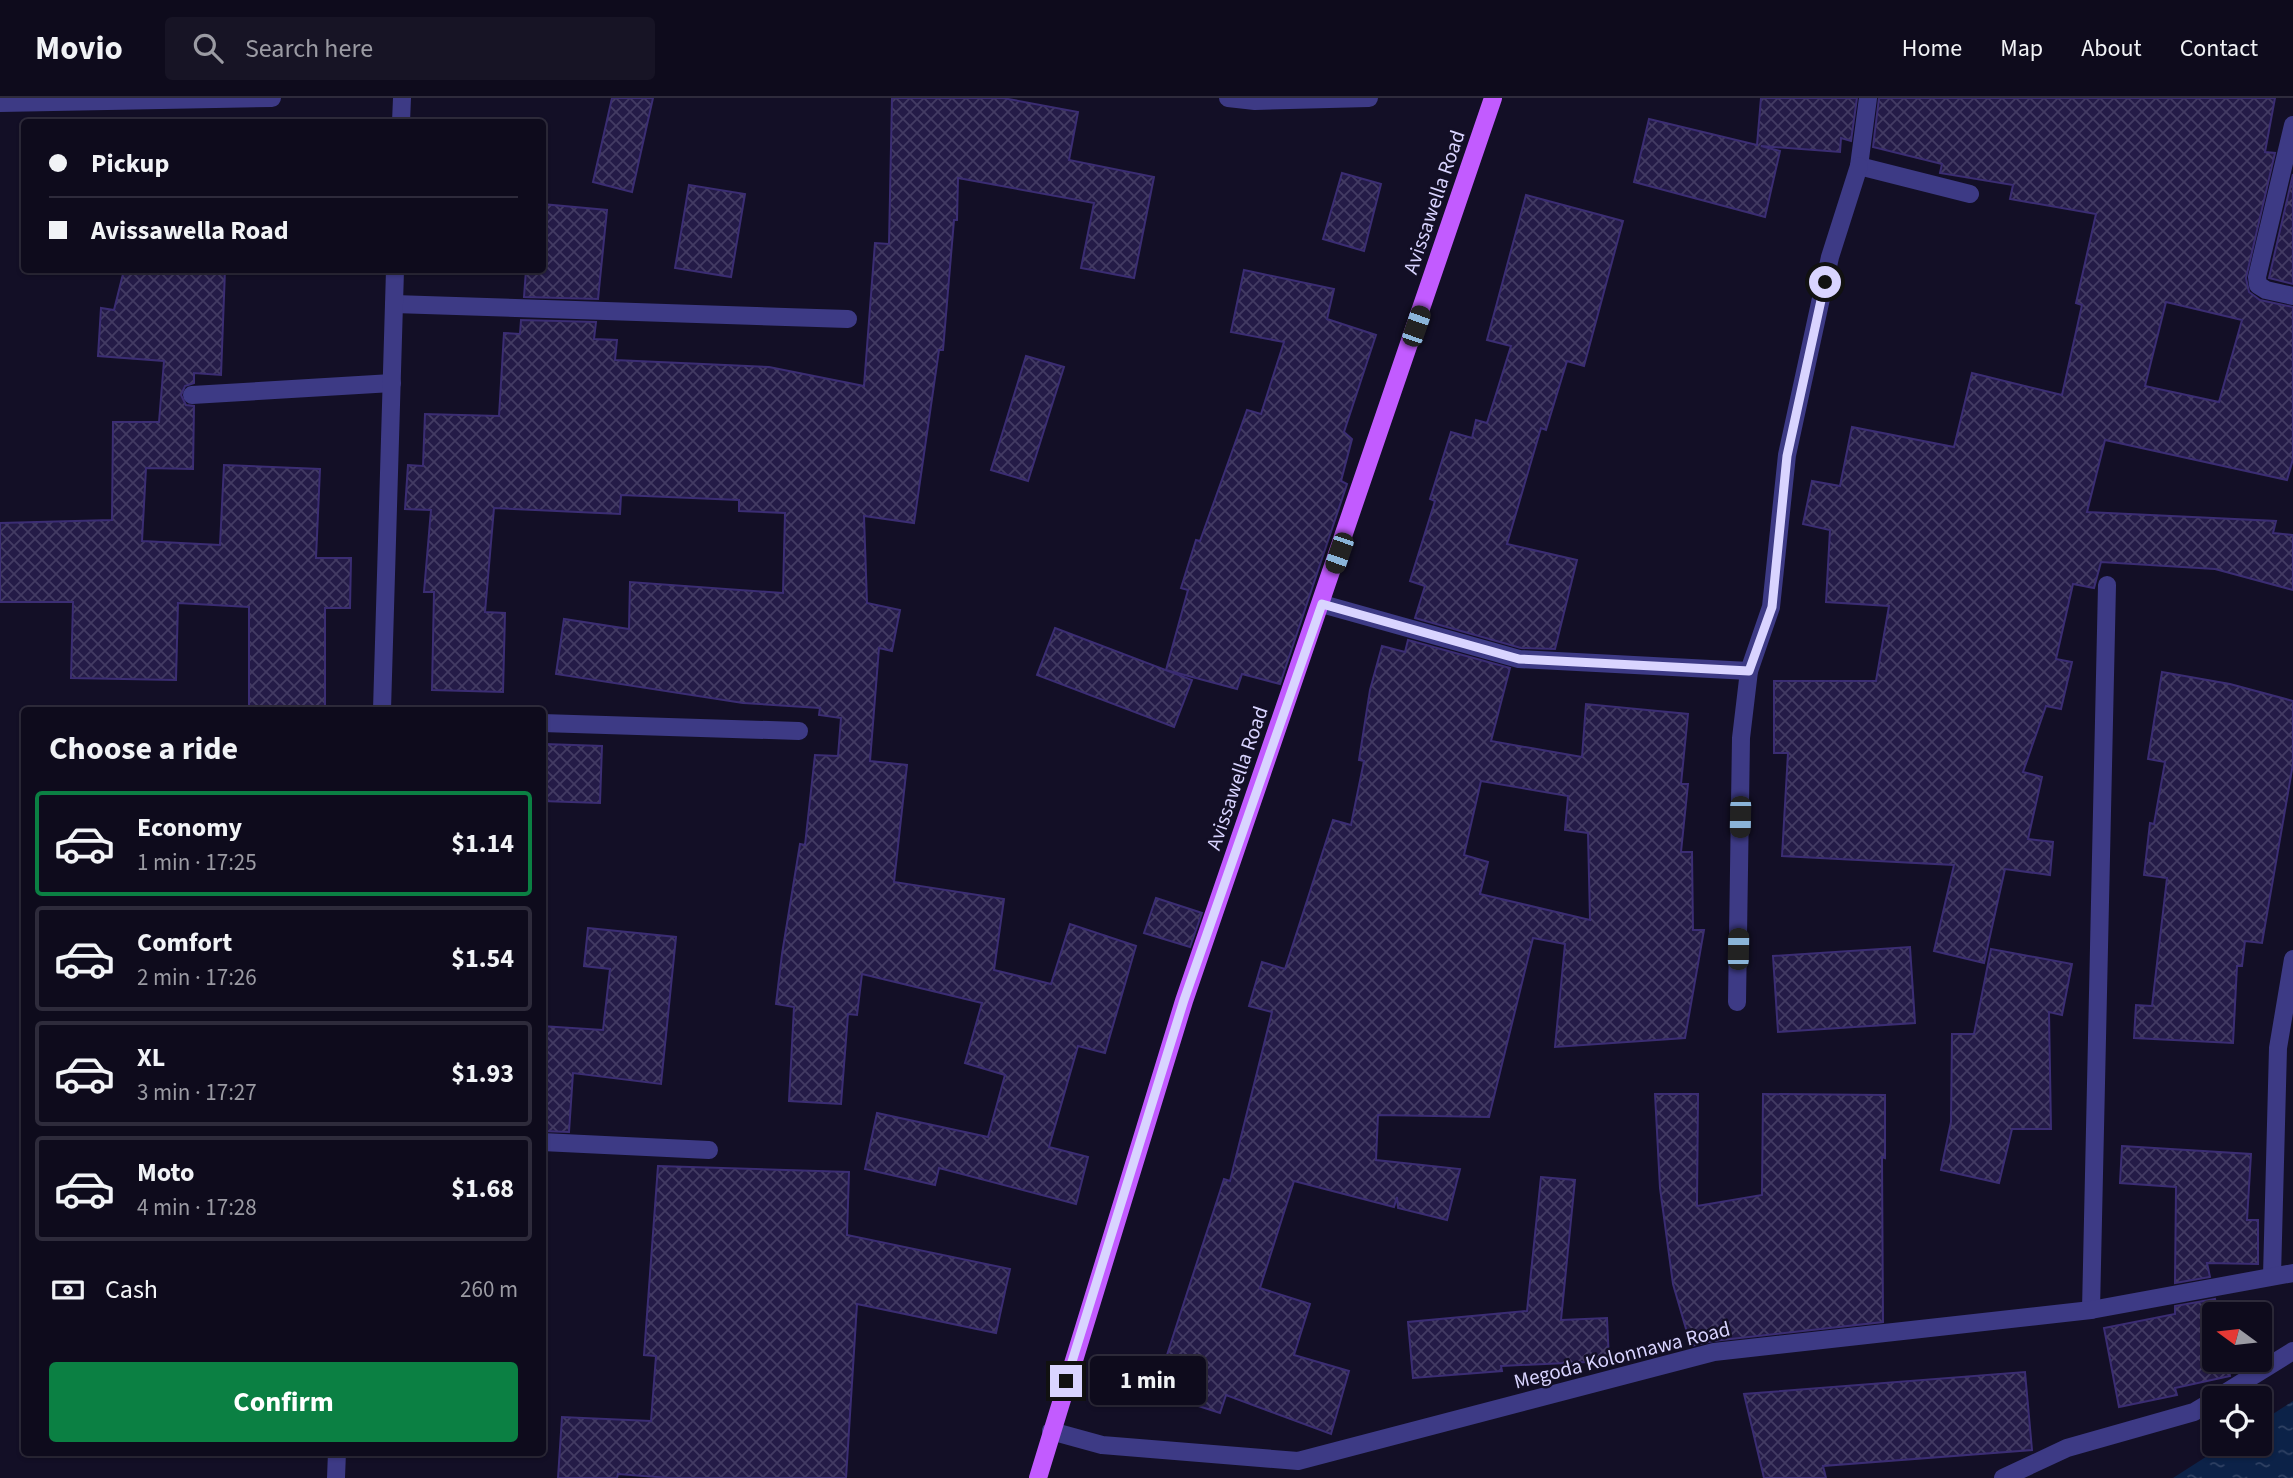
<!DOCTYPE html>
<html lang="en">
<head>
<meta charset="utf-8">
<style>
	body { margin:0; font-family:"Source Sans 3",sans-serif; background:#171425; color:#f1f3f6; height:100vh; display:flex; flex-direction:column; font-size:26px; white-space:nowrap }
	* { box-sizing:border-box; margin:0 }
	p { font-size:23px; color:#9b9ba3 }
	.icon { flex:none; width:38px; height:38px; fill:none; stroke:currentColor; stroke-width:2; stroke-linecap:round; stroke-linejoin:round }
	.map { position:relative; flex:1; overflow:hidden }
	.sheet { position:absolute; left:21px; top:609px; width:525px; height:749px; display:flex; flex-direction:column; background:#0e0b1c; border-radius:7px; box-shadow:0 2px 5px #0004,0 0 0 2px #2e2b3b }
	.sheet>* { flex:none }
	.hud { position:absolute; left:21px; top:21px; width:525px; height:154px; border-radius:7px; box-shadow:0 2px 5px #0004,0 0 0 2px #2e2b3b; display:grid; align-content:center; height:154px; padding:0 28px; background:#0e0b1c }
	.needle { width:46px; rotate:285deg }
	.tools { position:absolute; left:2202px; top:1204px; display:grid; gap:14px }
	.tools a { display:grid; place-items:center; width:70px; height:70px; border-radius:7px; background:#0e0b1c; box-shadow:0 2px 5px #0004,0 0 0 2px #2e2b3b; font-size:35px }
	.end { position:absolute; width:32px; height:32px; margin:-16px; border:9px solid #d9d4ff; background:#111; box-shadow:0 0 0 4px #111 }
	.from { border-radius:50% }
	.bubble { position:absolute; height:49px; border-radius:7px; background:#0e0b1c; box-shadow:0 2px 5px #0004,0 0 0 2px #2e2b3b; font-size:23px; font-weight:700; line-height:49px; text-align:center }
	.car { position:absolute; width:21px; height:42px; margin:-21px -10px; border-radius:9px; box-shadow:0 0 5px 2px #0007; background:linear-gradient(#222 24%,#8ab4d8 0 40%,#222 0 76%,#8ab4d8 0 86%,#222 0) }
	.hud b { display:flex; align-items:center; gap:24px; height:66px; font-size:26px }
	.hud b+b { border-top:2px solid #2e2b3b }
	.hud i { width:18px; height:18px; background:#f1f3f6 }
	ul { padding:0; list-style:none }
	li { display:flex; align-items:center; gap:21px; height:105px; margin:0 14px 10px; padding:0 14px; border:4px solid #2e2b3b; border-radius:7px }
	li div { flex:1 }
	li b { display:block; font-size:26px }
	li em { font-style:normal; font-weight:700 }
	li.on { border-color:#0b8043 }
	li>.icon { width:63px; height:63px; stroke-width:1.5 }
	h2 { padding:0 28px; font-size:32px; line-height:84px }
	.pay { display:flex; align-items:center; gap:18px; height:77px; padding:0 28px; font-size:26px }
	.pay p { margin-inline-start:auto }
	.button { display:flex; gap:14px; margin-top:auto; padding:14px 28px }
	.button a { flex:1; height:80px; border-radius:7px; background:#0b8043; color:#fff; font-size:28px; font-weight:700; line-height:80px; text-align:center }
	header { display:flex; align-items:center; gap:42px; box-sizing:border-box; height:98px; padding:0 35px; background:#0e0b1c; border-bottom:2px solid #2e2b3b }
	header strong { font-size:33px }
	nav { display:flex; gap:38px; margin-inline-start:auto; font-size:24px }
	.search { width:490px; height:63px; background:#171425; display:flex; align-items:center; gap:18px; box-sizing:border-box; padding:0 24px; border-radius:7px; color:#9b9ba3; font-size:26px }
	.map>svg:first-child { display:block }
</style>
</head>
<body>
<header>
<strong>Movio</strong>
<div class="search"><svg class="icon" aria-label="search" viewBox="0 0 24 24"><circle cx="10" cy="10" r="6"/><path d="M15 15l6 6"/></svg>Search here</div>
<nav><a>Home</a><a>Map</a><a>About</a><a>Contact</a></nav>
</header>
<div class="map">
<svg width="2293" height="1380" viewBox="0 0 2293 1380">
	<defs>
		<pattern id="water-ripples" width="26" height="14" patternUnits="userSpaceOnUse" patternTransform="scale(1.75)"><rect width="26" height="14" fill="#0c2248"/><path d="M2 4q2-2 4 0t4 0M15 11q2-2 4 0t4 0" fill="none" stroke="#2f4163"/></pattern>
		<pattern id="building-cross-hatch" width="8" height="8" patternUnits="userSpaceOnUse" patternTransform="scale(1.75)"><rect width="8" height="8" fill="#241b47"/><path d="M0 0l8 8M0 8l8-8" fill="none" stroke="#433b63"/></pattern>
	</defs>
	<rect width="100%" height="100%" fill="#130f26"/>
	<path fill="url(#water-ripples)" d="M2293,1303V1380H2173L2226,1346H2259V1325Z"/>
	<g fill="url(#building-cross-hatch)" stroke="#3b2d73" stroke-width="2" fill-rule="evenodd">
		<path d="M612,0H653L632,94L593,84Z"/>
		<path d="M892,0H1003L1078,14L1069,62L1154,79L1134,180L1081,170L1094,105L958,80L957,122H954L943,252H939L914,425L864,418L867,505L900,512L892,553L879,550L870,663L907,667L894,784L1004,801L994,872L1051,886L1070,826L1136,848L1105,955L1078,948L1049,1049L1088,1059L1076,1106L939,1070L935,1087L865,1071L877,1015L988,1039L1005,977L965,965L982,905L862,876L857,917L848,916L841,1006L789,1003L794,909L776,906L782,856L800,746L805,747L815,657L838,658L841,620L819,617L820,610L743,605L556,576L564,521L629,531L630,484L783,495L785,415L739,413V402L621,397L620,416L494,410L485,514L505,515L503,594L432,592L434,494H424L431,412L405,411L408,367L423,368L425,316L499,318L504,235L520,236L521,222L596,224L594,241L617,242L615,262L769,269L864,288L875,145L889,146Z"/>
		<path d="M1761,0H1857L1851,43L1841,40L1840,54L1761,48L1780,53L1765,119L1634,84L1649,21L1757,47Z"/>
		<path d="M1879,0H2275L2265,54L2275,55L2246,180L2249,194L2260,202L2293,209V361L2287,382L2105,342L2087,414L2276,423L2273,435L2293,437V492L2215,471L2101,464L2094,490L2073,486L2056,561L2072,564L2061,611L2046,608L2023,674L2042,679L2028,741L2053,744L2050,777L2005,771L1984,865L1934,853L1954,767L1782,758L1788,655H1774V583H1876L1889,508L1826,504L1830,432L1803,426L1812,383L1840,388L1852,329L1954,349L1972,275L2062,297L2082,207L2076,205L2096,116L2010,101L2013,87L1940,75L1942,66L1873,49ZM2166,204L2242,222L2219,304L2145,288Z"/>
		<path d="M1342,75L1381,86L1364,153L1323,141Z"/>
		<path d="M2293,76V186L2269,180Z"/>
		<path d="M689,87L745,96L731,179L675,170Z"/>
		<path d="M1526,97L1623,123L1584,268L1567,263L1546,332L1541,330L1507,446L1577,462L1555,551L1521,550L1415,520L1425,488L1410,483L1435,403L1430,401L1451,334L1472,340L1476,322L1487,325L1511,248L1487,242Z"/>
		<path d="M542,106L607,112L598,201L524,199L526,172H542Z"/>
		<path d="M124,172H225L221,277L194,275V285L185,288L181,297L186,307L194,308L193,371L146,370L142,443L220,447L224,367L320,371L316,460H351L350,510H325V612H249V509L178,505L176,582L71,580L73,504H0V425L112,422L113,324H159L164,263L98,258L101,210L114,212Z"/>
		<path d="M1244,172L1334,191L1327,221L1376,237L1344,334L1352,341L1341,383L1347,386L1280,586L1242,576L1237,591L1166,572L1188,492L1181,490L1196,442L1200,443L1247,312L1261,316L1284,244L1231,234Z"/>
		<path d="M1026,258L1064,269L1028,383L991,372Z"/>
		<path d="M1055,530L1192,582L1174,629L1037,577Z"/>
		<path d="M1408,542L1510,570L1491,643L1582,659L1586,606L1688,616L1681,686H1688L1681,754H1692L1693,832H1704L1685,940L1555,949L1565,846L1533,840L1489,1019L1378,1017L1376,1062L1460,1071L1447,1122L1398,1110L1397,1099L1394,1109L1294,1083L1260,1190L1310,1206L1294,1257L1349,1273L1331,1336L1226,1297L1220,1315L1155,1294L1224,1081L1230,1083L1272,914L1249,908L1262,864L1285,871L1333,722L1351,727L1364,663L1359,662L1370,592L1382,548L1405,554ZM1481,683L1568,698L1565,732L1588,735L1590,822L1480,796L1488,764L1464,757Z"/>
		<path d="M2162,574L2230,586L2293,603V666L2262,845L2245,843L2242,868H2237L2233,945L2134,940L2136,907L2152,908L2167,780L2144,777L2150,725L2154,726L2165,664L2148,661Z"/>
		<path d="M545,646L602,648L600,705L542,703Z"/>
		<path d="M1156,800L1202,815L1190,849L1144,835Z"/>
		<path d="M588,830L676,839L661,986L573,975L569,1034L542,1033V928L603,932L610,871L584,868Z"/>
		<path d="M1910,849L1915,925L1778,934L1773,858Z"/>
		<path d="M1991,851L2072,866L2062,917L2049,914L2051,1031H2012L1999,1085L1941,1072L1951,1024L1952,936H1974Z"/>
		<path d="M1655,996H1698L1697,1108L1762,1097L1763,996L1885,997V1060L1882,1059L1883,1224L1713,1243L1691,1248L1673,1186L1660,1090Z"/>
		<path d="M2122,1048L2251,1056L2247,1122H2258V1166L2207,1165L2210,1179L2175,1185L2176,1089L2120,1085Z"/>
		<path d="M658,1068L849,1074L847,1137L1010,1171L996,1235L857,1206L846,1380H669L618,1376L617,1380H558L562,1319L651,1323L656,1258L644,1257Z"/>
		<path d="M1541,1079L1575,1082L1561,1222L1607,1220L1609,1263L1501,1268L1502,1273L1413,1280L1408,1224L1527,1213Z"/>
		<path d="M2215,1201L2218,1216H2214V1262H2227L2230,1278L2175,1290L2177,1297L2119,1309L2104,1230L2175,1216V1208Z"/>
		<path d="M2025,1274L2032,1352L1823,1368L1826,1380H1764L1744,1296Z"/>
	</g>
	<g fill="none" stroke-linecap="round" stroke-linejoin="round">
		<g stroke="#3d3a85" stroke-width="18">
			<path d="M1228,0L1255,3L1369,0"/>
			<path d="M1868,0L1859,68L1970,96"/>
			<path d="M0,5L272,0"/>
			<path d="M401,24L402,0"/>
			<path d="M2293,27L2257,179L2258,187L2266,192L2293,198"/>
			<path d="M394,206L848,221"/>
			<path d="M192,297L392,285"/>
			<path d="M1322,506L1519,561L1749,573L1741,640L1737,904"/>
			<path d="M1749,573L1771,509L1787,357L1830,159L1859,68"/>
			<path d="M382,612L395,172"/>
			<path d="M542,625L799,633"/>
			<path d="M542,1044L709,1052"/>
			<path d="M2272,1178L2278,950L2293,861"/>
			<path d="M2091,1212L2107,487"/>
			<path d="M2217,1300L2293,1253"/>
			<path d="M1051,1333L1102,1347L1298,1363L1714,1254L2091,1212L2293,1175"/>
			<path d="M336,1380L337,1354"/>
			<path d="M2003,1380L2067,1350L2194,1314L2214,1302"/>
		</g>
		<path stroke="#c25bff" stroke-width="18" d="M1038,1380L1184,903L1493,0"/>
	</g>
	<g fill="none" stroke-linecap="round" stroke-linejoin="round">
		<path stroke="#d9d4ff" stroke-width="9" d="M1066,1283L1184,902L1322,506L1519,561L1749,573L1772,509L1787,358L1825,184"/>
	</g>
	<g text-anchor="middle" stroke-width="5" stroke-linejoin="round" paint-order="stroke">
		<g font-size="21" fill="#d9d4ff" stroke="#130f26">
			<text transform="translate(1434 104) rotate(-71)" y="7">Avissawella Road</text>
			<text transform="translate(1237 680) rotate(-71)" y="7">Avissawella Road</text>
			<text transform="translate(1622 1257) rotate(-14)" y="7">Megoda Kolonnawa Road</text>
		</g>
	</g>
</svg>
<div class="tools">
<a><svg class="needle" viewBox="-14 -14 28 28"><path d="M0-13l5 13h-10z" fill="#e53935"/><path d="M0 13l5-13h-10z" fill="#9b9ba3"/></svg></a>
<a><svg class="icon" aria-label="locate" viewBox="0 0 24 24"><circle cx="12" cy="12" r="6"/><path d="M12 2v4M12 18v4M2 12h4M18 12h4"/></svg></a>
</div>
<i class="end from" style="left:1825px;top:184px"></i>
<i class="end" style="left:1066px;top:1283px"></i>
<div class="bubble" style="left:1090px;top:1258px;width:116px">1 min</div>
<i class="car" style="left:1416px;top:228px;rotate:19deg"></i>
<i class="car" style="left:1339px;top:455px;rotate:199deg"></i>
<i class="car" style="left:1740px;top:719px;rotate:181deg"></i>
<i class="car" style="left:1738px;top:851px;rotate:1deg"></i>
<div class="hud">
<b><i class="from"></i>Pickup</b>
<b><i></i>Avissawella Road</b>
</div>
<section class="sheet">
<h2>Choose a ride</h2>
<ul>
<li class="on"><svg class="icon" aria-label="car" viewBox="0 0 24 24"><path d="M5 17H2v-5l4-1 3-4h7l3 4 3 1v5h-3M9 17h6M6 11h13"/><circle cx="7" cy="17" r="2"/><circle cx="17" cy="17" r="2"/></svg><div><b>Economy</b><p>1 min · 17:25</p></div><em>$1.14</em></li>
<li><svg class="icon" aria-label="car" viewBox="0 0 24 24"><path d="M5 17H2v-5l4-1 3-4h7l3 4 3 1v5h-3M9 17h6M6 11h13"/><circle cx="7" cy="17" r="2"/><circle cx="17" cy="17" r="2"/></svg><div><b>Comfort</b><p>2 min · 17:26</p></div><em>$1.54</em></li>
<li><svg class="icon" aria-label="car" viewBox="0 0 24 24"><path d="M5 17H2v-5l4-1 3-4h7l3 4 3 1v5h-3M9 17h6M6 11h13"/><circle cx="7" cy="17" r="2"/><circle cx="17" cy="17" r="2"/></svg><div><b>XL</b><p>3 min · 17:27</p></div><em>$1.93</em></li>
<li><svg class="icon" aria-label="car" viewBox="0 0 24 24"><path d="M5 17H2v-5l4-1 3-4h7l3 4 3 1v5h-3M9 17h6M6 11h13"/><circle cx="7" cy="17" r="2"/><circle cx="17" cy="17" r="2"/></svg><div><b>Moto</b><p>4 min · 17:28</p></div><em>$1.68</em></li>
</ul>
<div class="pay"><svg class="icon" aria-label="cash" viewBox="0 0 24 24"><path d="M3 7h18v10H3z"/><circle cx="12" cy="12" r="2"/></svg>Cash<p>260 m</p></div>
<div class="button"><a>Confirm</a></div>
</section>
</div>
</body>
</html>
